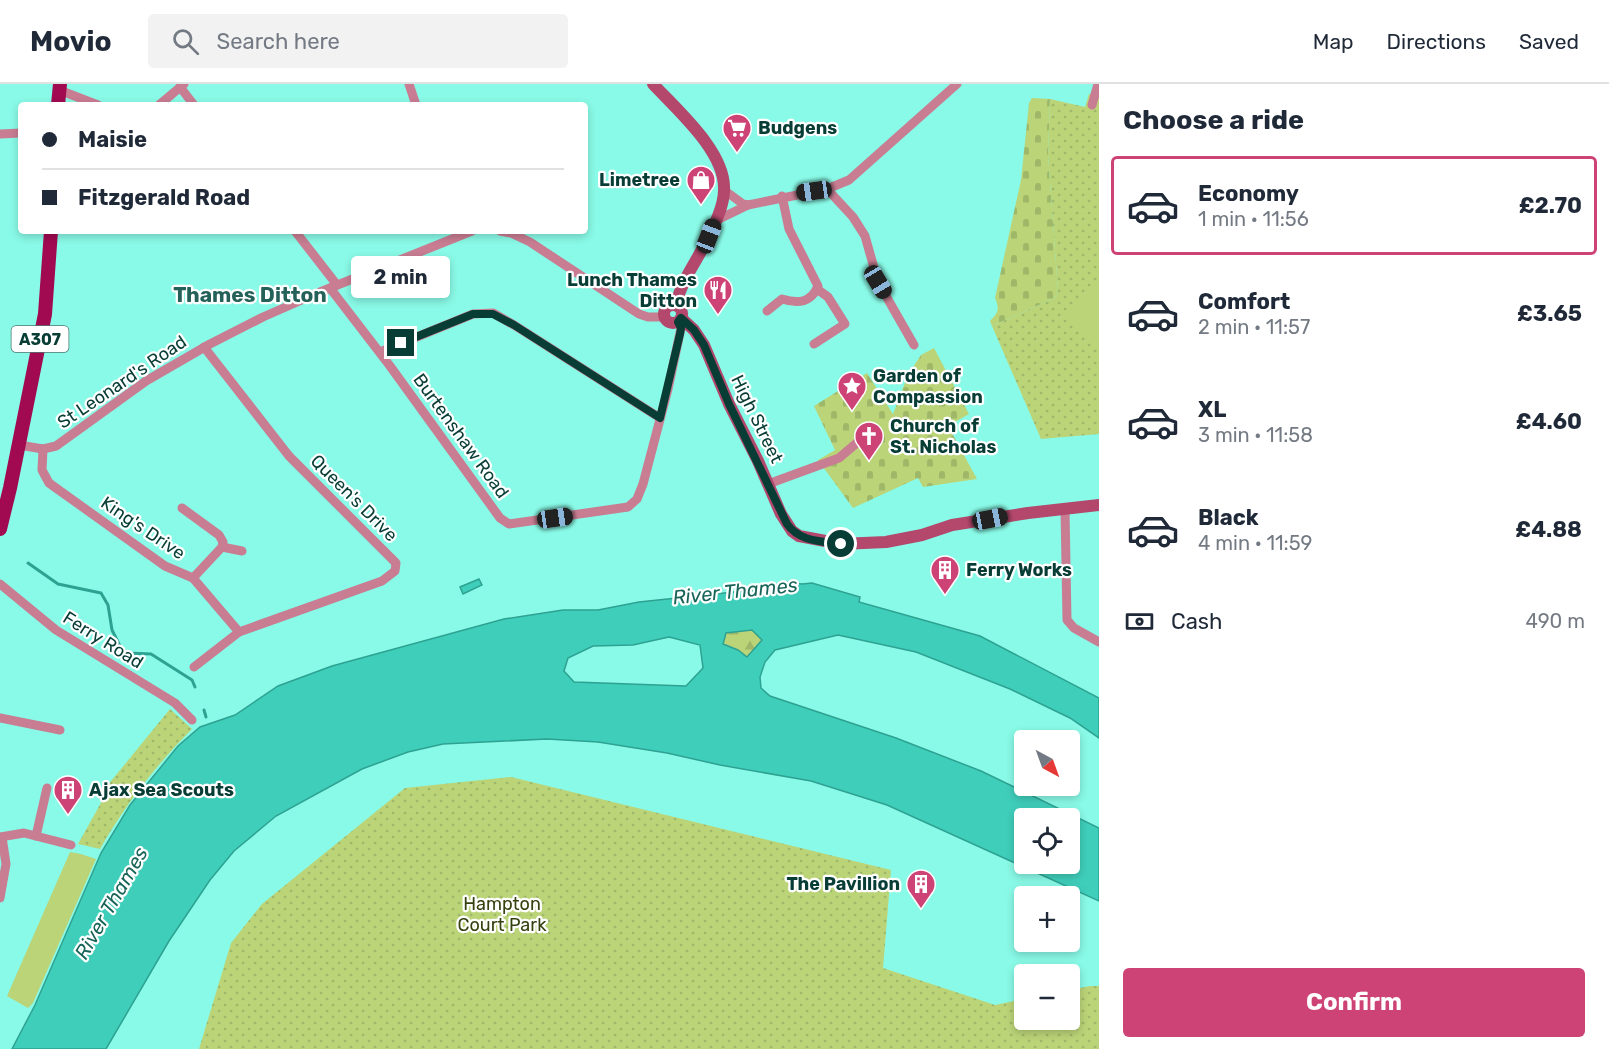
<!DOCTYPE html>
<html lang="en">
<head>
<meta charset="utf-8">
<style>
	body { margin:0; font-family:Rubik,sans-serif; background:#f2f2f3; color:#1f2937; height:100vh; display:flex; flex-direction:column; font-size:22px; white-space:nowrap }
	* { box-sizing:border-box; margin:0 }
	p { font-size:20px; color:#747a83 }
	.icon { flex:none; width:33px; height:33px; fill:none; stroke:currentColor; stroke-width:2; stroke-linecap:round; stroke-linejoin:round }
	.map { position:relative; flex:1; overflow:hidden }
	.side { display:flex; flex-direction:column; background:#fff; width:510px }
	.side>* { flex:none }
	.banner { position:absolute; left:18px; top:18px; width:570px; height:132px; border-radius:6px; box-shadow:0 3px 9px #0003; display:grid; align-content:center; height:132px; padding:0 24px; background:#fff }
	.needle { width:39px; rotate:139deg }
	.tools { position:absolute; left:1014px; top:646px; display:grid; gap:12px }
	.tools a { display:grid; place-items:center; width:66px; height:66px; border-radius:6px; background:#fff; box-shadow:0 3px 9px #0003; font-size:30px }
	.end { position:absolute; width:27px; height:27px; margin:-14px; border:8px solid #083d36; background:#fff; box-shadow:0 0 0 3px #fff }
	.from { border-radius:50% }
	.bubble { position:absolute; height:42px; border-radius:6px; background:#fff; box-shadow:0 3px 9px #0003; font-size:20px; font-weight:700; line-height:42px; text-align:center }
	.car { position:absolute; width:18px; height:36px; margin:-18px -9px; border-radius:8px; box-shadow:0 0 4px 2px #0007; background:linear-gradient(#222 24%,#8ab4d8 0 40%,#222 0 76%,#8ab4d8 0 86%,#222 0) }
	.banner b { display:flex; align-items:center; gap:21px; height:57px; font-size:22px }
	.banner b+b { border-top:2px solid #e0e1e3 }
	.banner i { width:15px; height:15px; background:#1f2937 }
	ul { padding:0; list-style:none }
	li { display:flex; align-items:center; gap:18px; height:99px; margin:0 12px 9px; padding:0 12px; border:3px solid transparent; border-radius:6px }
	li div { flex:1 }
	li b { display:block; font-size:22px }
	li em { font-style:normal; font-weight:700 }
	li.on { border-color:#ce4376 }
	li>.icon { width:54px; height:54px; stroke-width:1.5 }
	h2 { padding:0 24px; font-size:27px; line-height:72px }
	.pay { display:flex; align-items:center; gap:15px; height:66px; padding:0 24px; font-size:22px }
	.pay p { margin-inline-start:auto }
	.cta { display:flex; gap:12px; margin-top:auto; padding:12px 24px }
	.cta a { flex:1; height:69px; border-radius:6px; background:#ce4376; color:#fff; font-size:24px; font-weight:700; line-height:69px; text-align:center }
	header { display:flex; align-items:center; gap:36px; box-sizing:border-box; height:84px; padding:0 30px; background:#fff; border-bottom:2px solid #e0e1e3 }
	header strong { font-size:28px }
	nav { display:flex; gap:33px; margin-inline-start:auto; font-size:21px }
	.search { width:420px; height:54px; background:#f2f2f3; display:flex; align-items:center; gap:15px; box-sizing:border-box; padding:0 21px; border-radius:6px; color:#747a83; font-size:22px }
	main { display:flex; flex:1; min-height:0 }
	.map>svg:first-child { display:block }
</style>
</head>
<body>
<header>
<strong>Movio</strong>
<div class="search"><svg class="icon" aria-label="search" viewBox="0 0 24 24"><circle cx="10" cy="10" r="6"/><path d="M15 15l6 6"/></svg>Search here</div>
<nav><a>Map</a><a>Directions</a><a>Saved</a></nav>
</header>
<main>
<div class="map">
<svg width="1099" height="965" viewBox="0 0 1099 965">
	<defs>
		<pattern id="forest-firs" width="22" height="20" patternUnits="userSpaceOnUse" patternTransform="scale(1.5)"><rect width="22" height="20" fill="#bbd478"/><path d="M5 1l3.5 6h-7zM16 11l3.5 6h-7z" fill="#9fb768"/></pattern>
		<pattern id="cemetery-stones" width="16" height="16" patternUnits="userSpaceOnUse" patternTransform="scale(1.5)"><rect width="16" height="16" fill="#bbd478"/><path d="M2 7V4a2 2 0 0 1 4 0v3zM10 15v-3a2 2 0 0 1 4 0v3z" fill="#9fb768"/></pattern>
		<pattern id="park-dots" width="8" height="8" patternUnits="userSpaceOnUse" patternTransform="scale(1.5)"><rect width="8" height="8" fill="#bbd478"/><path d="M2 2h.1M6 6h.1" fill="none" stroke="#9fb768" stroke-width="1.8" stroke-linecap="round"/></pattern>
	</defs>
	<rect width="100%" height="100%" fill="#89fae7"/>
	<path fill="url(#forest-firs)" d="M752,546L762,556L747,573L738,566L723,560L726,549Z"/>
	<g fill="url(#cemetery-stones)">
		<path d="M1032,14L1050,15L1048,70L1058,207L1055,214L992,242L990,237C998,229 1000,225 995,214L1021,96L1029,19Z"/>
		<path d="M934,264L969,330L948,342L977,395L923,403L918,394L853,424L818,376L835,366L814,322L867,289L893,330L908,291L921,271Z"/>
	</g>
	<g fill="url(#park-dots)">
		<path d="M1089,10H1099V350L1041,355L992,242L1055,214L1058,207L1048,70L1050,15L1085,23Z"/>
		<path d="M170,625L192,645C157,680 125,721 100,765L78,760L102,717L98,713Z"/>
		<path d="M511,693L891,786L883,884L995,921L1024,915V936H1070V906L1090,902H1099V965H199L231,859L262,820L405,704Z"/>
	</g>
	<g fill="#bbd478">
		<path d="M1099,197V266L1065,235Z"/>
		<path d="M70,768L81,770L96,775L33,919L28,924L7,912Z"/>
	</g>
	<g fill="#3fceba" stroke="#2ea292" stroke-width="1.5" fill-rule="evenodd">
		<path d="M479,495L482,501L463,510L460,503Z"/>
		<path d="M785,498L802,500L812,499L860,513L859,518L980,552L1099,614V654L1070,634L1010,605L916,568L838,551L775,566L765,578L760,593L761,604L770,612L896,654L981,687L1099,744V817L887,721L811,697L720,681L667,669L598,658L547,655L443,660L408,668L362,685L276,732L234,767L210,796L169,857L106,965H12L35,921L101,769L130,721L178,662L200,643L235,631L278,602L332,582L504,535L563,526H598L639,518L762,505ZM752,546L762,556L747,573L738,566L723,560L726,549ZM669,553L700,561L703,584L686,602L574,598L564,587L568,574L593,562L633,561ZM1024,735H1070V780H1024Z"/>
	</g>
	<g fill="none" stroke-linecap="round" stroke-linejoin="round">
		<g stroke="#2ea292" stroke-width="3">
			<path d="M28,479L58,500L101,509L108,521L112,546L121,564L128,569L151,570L192,596L195,603"/>
			<path d="M204,626L206,633"/>
		</g>
		<g stroke="#c87d92" stroke-width="9">
			<path d="M409,0L416,21"/>
			<path d="M180,3L194,21"/>
			<path d="M59,6L98,21"/>
			<path d="M159,21L184,0"/>
			<path d="M1092,21L1098,0"/>
			<path d="M0,50L21,49"/>
			<path d="M827,105L853,133L865,152L878,198L914,261"/>
			<path d="M724,106L743,120L748,121"/>
			<path d="M715,137L748,121L827,105L849,96L957,0"/>
			<path d="M295,147L337,201"/>
			<path d="M500,147L511,149L530,158L639,230L648,233H664"/>
			<path d="M330,204L390,282L500,434L509,440L628,423L637,415L643,400L668,305L681,244L678,238"/>
			<path d="M767,227L782,215C798,220 811,219 818,202L789,145L782,112"/>
			<path d="M814,260L845,240L828,213L817,205"/>
			<path d="M380,268L473,230L493,229L514,241L660,334"/>
			<path d="M19,361L43,365L56,362L146,297L210,260L263,233L320,208L472,147"/>
			<path d="M43,365L42,386L49,399L165,482L193,494L239,548"/>
			<path d="M768,400L839,374L865,352"/>
			<path d="M182,424L219,451L223,458L222,463L193,494"/>
			<path d="M1065,425L1067,536L1074,544L1099,558"/>
			<path d="M222,463L242,467"/>
			<path d="M0,500L56,546L175,619L192,636"/>
			<path d="M194,583L239,548L382,497L395,487L396,479L289,372L204,263"/>
			<path d="M0,634L60,646"/>
			<path d="M36,752L47,704"/>
			<path d="M0,753L24,749L71,761"/>
			<path d="M0,814L6,780L2,753"/>
		</g>
		<g stroke="#b3476c" stroke-width="12">
			<path d="M653,0C677,26 726,68 724,106C724,123 713,144 706,158C695,180 681,197 676,221"/>
			<circle cx="673" cy="230" r="9"/>
			<path d="M681,234L694,246L704,261L729,320L758,377L781,430L792,447L799,452L841,460L886,458L922,451L952,441L1028,429L1099,421"/>
		</g>
		<g stroke="#a10a51" stroke-width="14">
			<path d="M58,21L60,0"/>
			<path d="M0,445L10,404L45,230L51,147"/>
		</g>
	</g>
	<g fill="none" stroke-linecap="round" stroke-linejoin="round">
		<path stroke="#083d36" stroke-width="8" d="M401,259L473,230H493L514,241L660,334L680,250L681,244L678,238L681,234L694,246L704,261L729,320L787,440C800,458 821,457 841,460"/>
	</g>
	<defs>
		<g id="supermarket-pin" transform="scale(1.5)"><path d="M0 17L-7.5 6A9.5 9.5 0 1 1 7.5 6Z" fill="#ce4376" stroke="#fff"/><path d="M-6-5.5h2.5l.6 2H6L4.5 2H-2.5L-4.4-4H-6ZM-1.5 3.2a1.3 1.3 0 1 0 .1 0ZM3 3.2a1.3 1.3 0 1 0 .1 0Z" fill="#fff"/></g>
		<g id="shop-pin" transform="scale(1.5)"><path d="M0 17L-7.5 6A9.5 9.5 0 1 1 7.5 6Z" fill="#ce4376" stroke="#fff"/><path d="M-5-2.5h2.3a2.7 3.5 0 0 1 5.4 0H5L5.5 6h-11ZM-1.5-2.5h3a1.5 2.3 0 0 0-3 0Z" fill="#fff"/></g>
		<g id="restaurant-pin" transform="scale(1.5)"><path d="M0 17L-7.5 6A9.5 9.5 0 1 1 7.5 6Z" fill="#ce4376" stroke="#fff"/><path d="M-5-6h1v4h1v-4h1v4h1v-4h1v5L-1.5 .5V6h-2V.5L-5-1ZM5-6V6H3V1.5H1.5Q1.5-4 5-6Z" fill="#fff"/></g>
		<g id="sight-pin" transform="scale(1.5)"><path d="M0 17L-7.5 6A9.5 9.5 0 1 1 7.5 6Z" fill="#ce4376" stroke="#fff"/><path d="M0-6L1.8-2.2L6-1.7L2.9 1.2L3.7 5.4L0 3.3L-3.7 5.4L-2.9 1.2L-6-1.7L-1.8-2.2Z" fill="#fff"/></g>
		<g id="church-pin" transform="scale(1.5)"><path d="M0 17L-7.5 6A9.5 9.5 0 1 1 7.5 6Z" fill="#ce4376" stroke="#fff"/><path d="M-1.2-6h2.4v3.5h3.3v2.4h-3.3V6h-2.4V-.1h-3.3v-2.4h3.3Z" fill="#fff"/></g>
		<g id="building-pin" transform="scale(1.5)"><path d="M0 17L-7.5 6A9.5 9.5 0 1 1 7.5 6Z" fill="#ce4376" stroke="#fff"/><path d="M-4-6H4V6H1V3H-1V6H-4ZM-2.5-4.3h1.7v1.8h-1.7ZM.8-4.3h1.7v1.8H.8ZM-2.5-1h1.7V.8h-1.7ZM.8-1h1.7V.8H.8Z" fill="#fff"/></g>
	</defs>
	<g fill-rule="evenodd">
		<use href="#supermarket-pin" x="737" y="44"/>
		<use href="#shop-pin" x="701" y="96"/>
		<use href="#restaurant-pin" x="718" y="206"/>
		<use href="#sight-pin" x="852" y="302"/>
		<use href="#church-pin" x="869" y="352"/>
		<use href="#building-pin" x="945" y="486"/>
		<use href="#building-pin" x="68" y="706"/>
		<use href="#building-pin" x="921" y="800"/>
	</g>
	<g text-anchor="middle" stroke-width="4.5" stroke-linejoin="round" paint-order="stroke">
		<rect fill="#fff" stroke="#527772" stroke-width="1.5" x="11.5" y="242" width="57" height="26" rx="4.5"/>
		<g font-size="16" font-weight="bold" fill="#083d36">
			<text x="40" y="261">A307</text>
		</g>
		<g font-size="18" font-weight="bold" fill="#083d36" stroke="#fff" text-anchor="start">
			<text x="758" y="50">Budgens</text>
			<text x="680" y="102" text-anchor="end">Limetree</text>
			<text x="697" y="202" text-anchor="end">Lunch Thames<tspan x="697" dy="21">Ditton</tspan></text>
			<text x="873" y="298">Garden of<tspan x="873" dy="21">Compassion</tspan></text>
			<text x="890" y="348">Church of<tspan x="890" dy="21">St. Nicholas</tspan></text>
			<text x="966" y="492">Ferry Works</text>
			<text x="89" y="712">Ajax Sea Scouts</text>
			<text x="900" y="806" text-anchor="end">The Pavillion</text>
		</g>
		<g font-size="18" fill="#083d36" stroke="#fff">
			<text transform="translate(122 298) rotate(-34)" y="6">St Leonard's Road</text>
			<text transform="translate(757 335) rotate(64)" y="6">High Street</text>
			<text transform="translate(461 352) rotate(54)" y="6">Burtenshaw Road</text>
			<text transform="translate(354 414) rotate(45)" y="6">Queen's Drive</text>
			<text transform="translate(143 444) rotate(34)" y="6">King's Drive</text>
			<text transform="translate(103 556) rotate(32)" y="6">Ferry Road</text>
		</g>
		<g font-size="18" fill="#35410f" stroke="#fff">
			<text x="502" y="826">Hampton<tspan x="502" dy="21">Court Park</tspan></text>
		</g>
		<g font-size="20" font-style="italic" fill="#186459" stroke="#fff">
			<text transform="translate(735 507) rotate(-6)" y="7">River Thames</text>
			<text transform="translate(111 819) rotate(-60)" y="7">River Thames</text>
		</g>
		<g font-size="21" font-weight="bold" fill="#246158" stroke="#fff">
			<text x="250" y="218">Thames Ditton</text>
		</g>
	</g>
</svg>
<div class="tools">
<a><svg class="needle" viewBox="-14 -14 28 28"><path d="M0-13l5 13h-10z" fill="#e53935"/><path d="M0 13l5-13h-10z" fill="#747a83"/></svg></a>
<a><svg class="icon" aria-label="locate" viewBox="0 0 24 24"><circle cx="12" cy="12" r="6"/><path d="M12 2v4M12 18v4M2 12h4M18 12h4"/></svg></a>
<a>+</a>
<a>−</a>
</div>
<i class="end from" style="left:841px;top:460px"></i>
<i class="end" style="left:401px;top:259px"></i>
<div class="bubble" style="left:351px;top:172px;width:99px">2 min</div>
<i class="car" style="left:814px;top:107px;rotate:262deg"></i>
<i class="car" style="left:709px;top:152px;rotate:21deg"></i>
<i class="car" style="left:878px;top:198px;rotate:149deg"></i>
<i class="car" style="left:555px;top:434px;rotate:82deg"></i>
<i class="car" style="left:990px;top:435px;rotate:79deg"></i>
<div class="banner">
<b><i class="from"></i>Maisie</b>
<b><i></i>Fitzgerald Road</b>
</div>
</div>
<section class="side">
<h2>Choose a ride</h2>
<ul>
<li class="on"><svg class="icon" aria-label="car" viewBox="0 0 24 24"><path d="M5 17H2v-5l4-1 3-4h7l3 4 3 1v5h-3M9 17h6M6 11h13"/><circle cx="7" cy="17" r="2"/><circle cx="17" cy="17" r="2"/></svg><div><b>Economy</b><p>1 min · 11:56</p></div><em>£2.70</em></li>
<li><svg class="icon" aria-label="car" viewBox="0 0 24 24"><path d="M5 17H2v-5l4-1 3-4h7l3 4 3 1v5h-3M9 17h6M6 11h13"/><circle cx="7" cy="17" r="2"/><circle cx="17" cy="17" r="2"/></svg><div><b>Comfort</b><p>2 min · 11:57</p></div><em>£3.65</em></li>
<li><svg class="icon" aria-label="car" viewBox="0 0 24 24"><path d="M5 17H2v-5l4-1 3-4h7l3 4 3 1v5h-3M9 17h6M6 11h13"/><circle cx="7" cy="17" r="2"/><circle cx="17" cy="17" r="2"/></svg><div><b>XL</b><p>3 min · 11:58</p></div><em>£4.60</em></li>
<li><svg class="icon" aria-label="car" viewBox="0 0 24 24"><path d="M5 17H2v-5l4-1 3-4h7l3 4 3 1v5h-3M9 17h6M6 11h13"/><circle cx="7" cy="17" r="2"/><circle cx="17" cy="17" r="2"/></svg><div><b>Black</b><p>4 min · 11:59</p></div><em>£4.88</em></li>
</ul>
<div class="pay"><svg class="icon" aria-label="cash" viewBox="0 0 24 24"><path d="M3 7h18v10H3z"/><circle cx="12" cy="12" r="2"/></svg>Cash<p>490 m</p></div>
<div class="cta"><a>Confirm</a></div>
</section>
</main>
</body>
</html>
